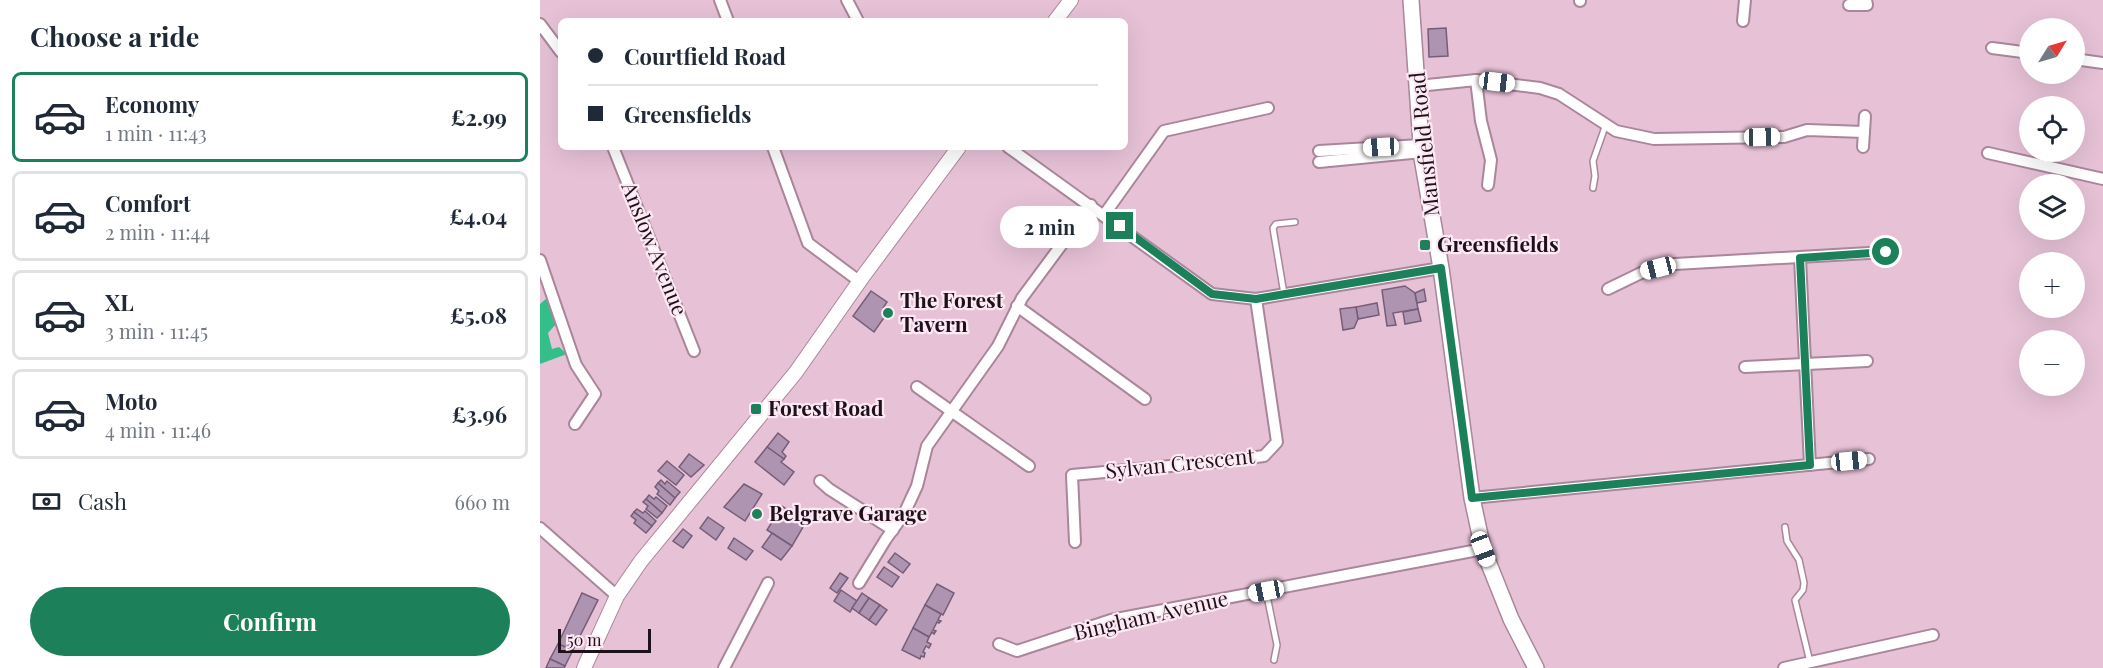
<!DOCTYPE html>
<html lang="en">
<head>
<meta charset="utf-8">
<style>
	body { margin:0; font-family:"Playfair Display",serif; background:#f2f2f3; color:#1f2937; height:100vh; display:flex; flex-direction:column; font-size:22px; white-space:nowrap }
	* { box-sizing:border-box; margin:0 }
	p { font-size:20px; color:#747a83 }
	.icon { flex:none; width:33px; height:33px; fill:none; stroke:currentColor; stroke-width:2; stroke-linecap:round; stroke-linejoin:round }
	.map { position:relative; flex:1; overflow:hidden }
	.details { display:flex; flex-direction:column; background:#fff; width:540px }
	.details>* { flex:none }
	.banner { position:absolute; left:18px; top:18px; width:570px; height:132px; border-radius:9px; box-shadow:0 6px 24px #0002; display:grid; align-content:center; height:132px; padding:0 30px; background:#fff }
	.needle { width:39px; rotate:53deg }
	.fabs { position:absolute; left:1479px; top:18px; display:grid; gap:12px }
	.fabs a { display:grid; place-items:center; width:66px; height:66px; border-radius:50%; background:#fff; box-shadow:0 6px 24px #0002; font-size:30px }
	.scale { position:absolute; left:18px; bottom:15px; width:93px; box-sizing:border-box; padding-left:6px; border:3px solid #1e1119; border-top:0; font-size:16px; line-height:21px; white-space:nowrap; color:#1e1119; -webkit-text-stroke:4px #fce9f4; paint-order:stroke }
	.end { position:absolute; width:27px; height:27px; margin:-14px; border:8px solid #1c815b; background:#fff; box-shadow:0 0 0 3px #fff }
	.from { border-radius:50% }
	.bubble { position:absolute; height:42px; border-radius:21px; background:#fff; box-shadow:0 6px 24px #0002; font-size:20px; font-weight:700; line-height:42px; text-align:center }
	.car { position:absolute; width:18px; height:36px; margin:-18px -9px; border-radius:8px; box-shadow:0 0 4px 2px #0007; background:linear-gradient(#fff 24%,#345 0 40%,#fff 0 76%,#345 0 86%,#fff 0) }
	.banner b { display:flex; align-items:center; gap:21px; height:57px; font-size:22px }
	.banner b+b { border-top:2px solid #e0e1e3 }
	.banner i { width:15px; height:15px; background:#1f2937 }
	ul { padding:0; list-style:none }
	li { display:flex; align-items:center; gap:18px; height:90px; margin:0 12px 9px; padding:0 18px; border:3px solid #e0e1e3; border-radius:9px }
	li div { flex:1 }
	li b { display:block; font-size:22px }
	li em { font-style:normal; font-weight:700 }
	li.active { border-color:#1c815b }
	li>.icon { width:54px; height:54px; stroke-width:1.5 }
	h2 { padding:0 30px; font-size:27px; line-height:72px }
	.pay { display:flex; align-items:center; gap:15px; height:66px; padding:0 30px; font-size:22px }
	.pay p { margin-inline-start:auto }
	.primary-button { display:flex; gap:12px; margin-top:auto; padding:12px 30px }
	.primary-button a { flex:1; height:69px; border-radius:36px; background:#1c815b; color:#fff; font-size:24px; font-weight:700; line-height:69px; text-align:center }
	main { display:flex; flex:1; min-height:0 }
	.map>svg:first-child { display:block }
</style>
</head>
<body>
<main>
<section class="details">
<h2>Choose a ride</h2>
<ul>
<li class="active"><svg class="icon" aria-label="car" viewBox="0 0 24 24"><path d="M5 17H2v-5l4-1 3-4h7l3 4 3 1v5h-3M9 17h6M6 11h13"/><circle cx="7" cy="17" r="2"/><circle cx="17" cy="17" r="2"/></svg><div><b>Economy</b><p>1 min · 11:43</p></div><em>£2.99</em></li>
<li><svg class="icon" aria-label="car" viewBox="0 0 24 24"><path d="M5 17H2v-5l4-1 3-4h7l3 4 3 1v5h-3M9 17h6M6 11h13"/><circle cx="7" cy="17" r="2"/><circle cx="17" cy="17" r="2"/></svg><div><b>Comfort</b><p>2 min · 11:44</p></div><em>£4.04</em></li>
<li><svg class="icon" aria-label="car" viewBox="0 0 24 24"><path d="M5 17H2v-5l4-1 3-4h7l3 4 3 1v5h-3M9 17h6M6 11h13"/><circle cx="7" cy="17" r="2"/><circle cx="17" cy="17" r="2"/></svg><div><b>XL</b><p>3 min · 11:45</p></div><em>£5.08</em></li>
<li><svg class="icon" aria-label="car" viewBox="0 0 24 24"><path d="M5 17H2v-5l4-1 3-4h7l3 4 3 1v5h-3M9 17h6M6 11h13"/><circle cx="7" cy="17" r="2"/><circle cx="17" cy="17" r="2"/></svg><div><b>Moto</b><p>4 min · 11:46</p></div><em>£3.96</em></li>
</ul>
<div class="pay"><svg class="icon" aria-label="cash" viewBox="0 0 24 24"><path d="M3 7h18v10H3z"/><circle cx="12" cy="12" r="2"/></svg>Cash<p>660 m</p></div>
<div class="primary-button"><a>Confirm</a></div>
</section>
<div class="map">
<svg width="1563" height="668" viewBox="0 0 1563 668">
	<rect width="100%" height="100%" fill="#e7c2d7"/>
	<path fill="#34bf8a" d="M7,298L16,324L8,333L12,349L19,347L27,354L0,364V304Z"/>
	<g fill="#ae94b1" stroke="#755d79" stroke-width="1.5">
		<path d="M906,28L908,56L889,57L888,29Z"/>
		<path d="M865,286L875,293L878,309L853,313L856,325L847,326L842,290Z"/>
		<path d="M884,289L886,301L877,303L875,293Z"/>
		<path d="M331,291L347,302L343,308L348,312L334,332L313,316Z"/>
		<path d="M837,303L839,315L818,319L816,307Z"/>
		<path d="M816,307L818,319L814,328L803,330L800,309Z"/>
		<path d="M878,309L881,321L865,324L863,312Z"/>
		<path d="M238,433L249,442L242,452L246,456L244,459L227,447Z"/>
		<path d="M227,447L244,459L241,462L254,472L244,485L215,462Z"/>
		<path d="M149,454L164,465L151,477L139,467Z"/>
		<path d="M127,461L144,475L136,485L118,471Z"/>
		<path d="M121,480L125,484L127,481L140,492L135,498L118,483Z"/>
		<path d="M118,483L135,498L130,505L117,494L119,491L115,487Z"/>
		<path d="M204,484L222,494L205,521L184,507Z"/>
		<path d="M109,495L114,499L116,497L127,506L122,513L106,499Z"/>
		<path d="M106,499L122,513L117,518L106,509L108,506L103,502Z"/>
		<path d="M242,506L266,522L252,546L227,530Z"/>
		<path d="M97,509L103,513L105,511L116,521L112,526L94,512Z"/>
		<path d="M94,512L112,526L106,533L94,523L96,520L91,516Z"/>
		<path d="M168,517L184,528L176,540L160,528Z"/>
		<path d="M143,529L152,536L143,548L133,541Z"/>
		<path d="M232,533L252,546L241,560L222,547Z"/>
		<path d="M194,538L213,551L206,560L188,548Z"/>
		<path d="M355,553L370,564L363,573L348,562Z"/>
		<path d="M344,567L359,577L352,587L337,577Z"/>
		<path d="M300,573L308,578L297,593L290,588Z"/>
		<path d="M397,584L414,593L403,615L385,605Z"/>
		<path d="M301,590L317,601L310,612L294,601Z"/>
		<path d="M42,593L58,600L33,650L18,644Z"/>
		<path d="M322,593L329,598L319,613L312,608Z"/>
		<path d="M329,598L340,605L329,620L319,613Z"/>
		<path d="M340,605L347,610L336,625L329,620Z"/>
		<path d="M385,605L401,614L398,620L401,621L399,623L397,622L393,630L396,631L394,634L392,632L389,637L373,628Z"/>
		<path d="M373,628L389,637L387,642L391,644L389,648L386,646L383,652L385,653L384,657L381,656L380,659L362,650Z"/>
		<path d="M18,644L33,650L25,666L10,659Z"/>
		<path d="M10,659L25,666L24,668H6Z"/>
	</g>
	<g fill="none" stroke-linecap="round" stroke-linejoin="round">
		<g stroke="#a9869a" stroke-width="8">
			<g id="service">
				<path d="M1053,188L1055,176L1053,161L1066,124"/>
				<path d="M744,294L733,228L736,224L755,222"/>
				<path d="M1245,527L1247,541L1259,560L1264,583L1263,590L1255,600L1270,662"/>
				<path d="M726,591L737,645L734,660"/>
			</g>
		</g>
		<g stroke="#a9869a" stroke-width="14">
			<g id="minor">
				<path d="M180,0L188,21"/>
				<path d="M307,0L318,21"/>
				<path d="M1040,1V0"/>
				<path d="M1309,5H1327L1326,0"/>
				<path d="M1203,21L1205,0"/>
				<path d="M0,24L21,52"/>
				<path d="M1452,48L1490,53"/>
				<path d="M1534,59L1563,63"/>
				<path d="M936,80L941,121L951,160L948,185"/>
				<path d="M878,86L936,80L1000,88L1019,94L1076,131L1114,139L1244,137L1267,130L1324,132"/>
				<path d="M73,147L154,351"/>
				<path d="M233,147L268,243L319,281"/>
				<path d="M468,147L672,294L716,299L901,268"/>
				<path d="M1323,147L1325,116"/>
				<path d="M779,151L881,145"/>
				<path d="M1448,153L1563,179"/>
				<path d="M779,162L882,152"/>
				<path d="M564,215L624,131L728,108"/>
				<path d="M1260,258L1270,465"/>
				<path d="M0,260L36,365L55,394L35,424"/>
				<path d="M1068,289L1101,273L1135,264L1346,252"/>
				<path d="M477,306L605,399"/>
				<path d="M1205,367L1327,361"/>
				<path d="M377,387L489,466"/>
				<path d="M280,481L289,489L353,530"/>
				<path d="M932,498L1329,459"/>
				<path d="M0,528L77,596"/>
				<path d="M535,542L532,475L674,462L724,456L737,442L716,299"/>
				<path d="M319,583L346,539L364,514L377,486L387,446L458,346L482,298L551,205"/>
				<path d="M459,644L477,651L571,620L943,549"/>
				<path d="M184,668L228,583"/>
				<path d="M1244,668L1393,635"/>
			</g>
		</g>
		<g stroke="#a9869a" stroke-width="16">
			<g id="tertiary">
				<path d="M515,21L531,0"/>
				<path d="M44,668L77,596L101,561L256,372L324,275L419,147"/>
			</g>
		</g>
		<g stroke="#a9869a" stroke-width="18">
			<path id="secondary" d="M871,0L882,158L901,268L932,498L943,549L971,619L996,668"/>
		</g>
		<use href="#service" stroke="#fff" stroke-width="5"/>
		<use href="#minor" stroke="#fff" stroke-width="10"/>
		<use href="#tertiary" stroke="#fff" stroke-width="14"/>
		<use href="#secondary" stroke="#fff" stroke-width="15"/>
	</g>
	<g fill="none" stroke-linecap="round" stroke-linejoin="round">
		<path stroke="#1c815b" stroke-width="8" d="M580,226L672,294L716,299L901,268L932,498L1270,465L1260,258L1346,252"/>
	</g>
	<g fill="#1c815b" stroke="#fce9f4" stroke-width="2">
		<rect x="879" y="239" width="12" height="12" rx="3"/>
		<circle cx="348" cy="313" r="6"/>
		<rect x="210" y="403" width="12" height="12" rx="3"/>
		<circle cx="217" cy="514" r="6"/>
	</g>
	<g text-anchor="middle" stroke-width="4.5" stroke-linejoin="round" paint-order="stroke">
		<g font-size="21" fill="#1e1119" stroke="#fce9f4">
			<text transform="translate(885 144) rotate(-96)" y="7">Mansfield Road</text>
			<text transform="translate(114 249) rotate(68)" y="7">Anslow Avenue</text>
			<text transform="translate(640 464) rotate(-6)" y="7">Sylvan Crescent</text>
			<text transform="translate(611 616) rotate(-13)" y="7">Bingham Avenue</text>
		</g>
		<g font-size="21" font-weight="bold" fill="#1e1119" stroke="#fce9f4" text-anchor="start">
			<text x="897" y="252">Greensfields</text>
			<text x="360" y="308">The Forest<tspan x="360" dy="24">Tavern</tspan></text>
			<text x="228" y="416">Forest Road</text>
			<text x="229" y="521">Belgrave Garage</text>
		</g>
	</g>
</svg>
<div class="fabs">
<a><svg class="needle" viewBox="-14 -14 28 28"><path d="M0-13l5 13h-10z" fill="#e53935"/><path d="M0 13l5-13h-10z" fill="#747a83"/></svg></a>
<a><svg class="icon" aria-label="locate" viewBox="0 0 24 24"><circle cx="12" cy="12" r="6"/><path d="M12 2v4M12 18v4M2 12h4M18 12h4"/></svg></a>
<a><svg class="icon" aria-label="layers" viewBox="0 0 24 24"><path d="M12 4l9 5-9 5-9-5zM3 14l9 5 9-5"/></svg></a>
<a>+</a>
<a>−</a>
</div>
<div class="scale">50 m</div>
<i class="end from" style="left:1346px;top:252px"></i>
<i class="end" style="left:580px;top:226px"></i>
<div class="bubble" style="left:460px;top:206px;width:99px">2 min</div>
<i class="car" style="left:957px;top:82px;rotate:97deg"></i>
<i class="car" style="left:1222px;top:137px;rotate:89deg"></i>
<i class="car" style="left:841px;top:147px;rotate:267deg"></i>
<i class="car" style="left:1118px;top:268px;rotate:256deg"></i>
<i class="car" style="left:1309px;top:461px;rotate:84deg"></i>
<i class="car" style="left:943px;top:549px;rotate:159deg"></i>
<i class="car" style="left:726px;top:591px;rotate:259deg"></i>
<div class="banner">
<b><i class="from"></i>Courtfield Road</b>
<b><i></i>Greensfields</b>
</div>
</div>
</main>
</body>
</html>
